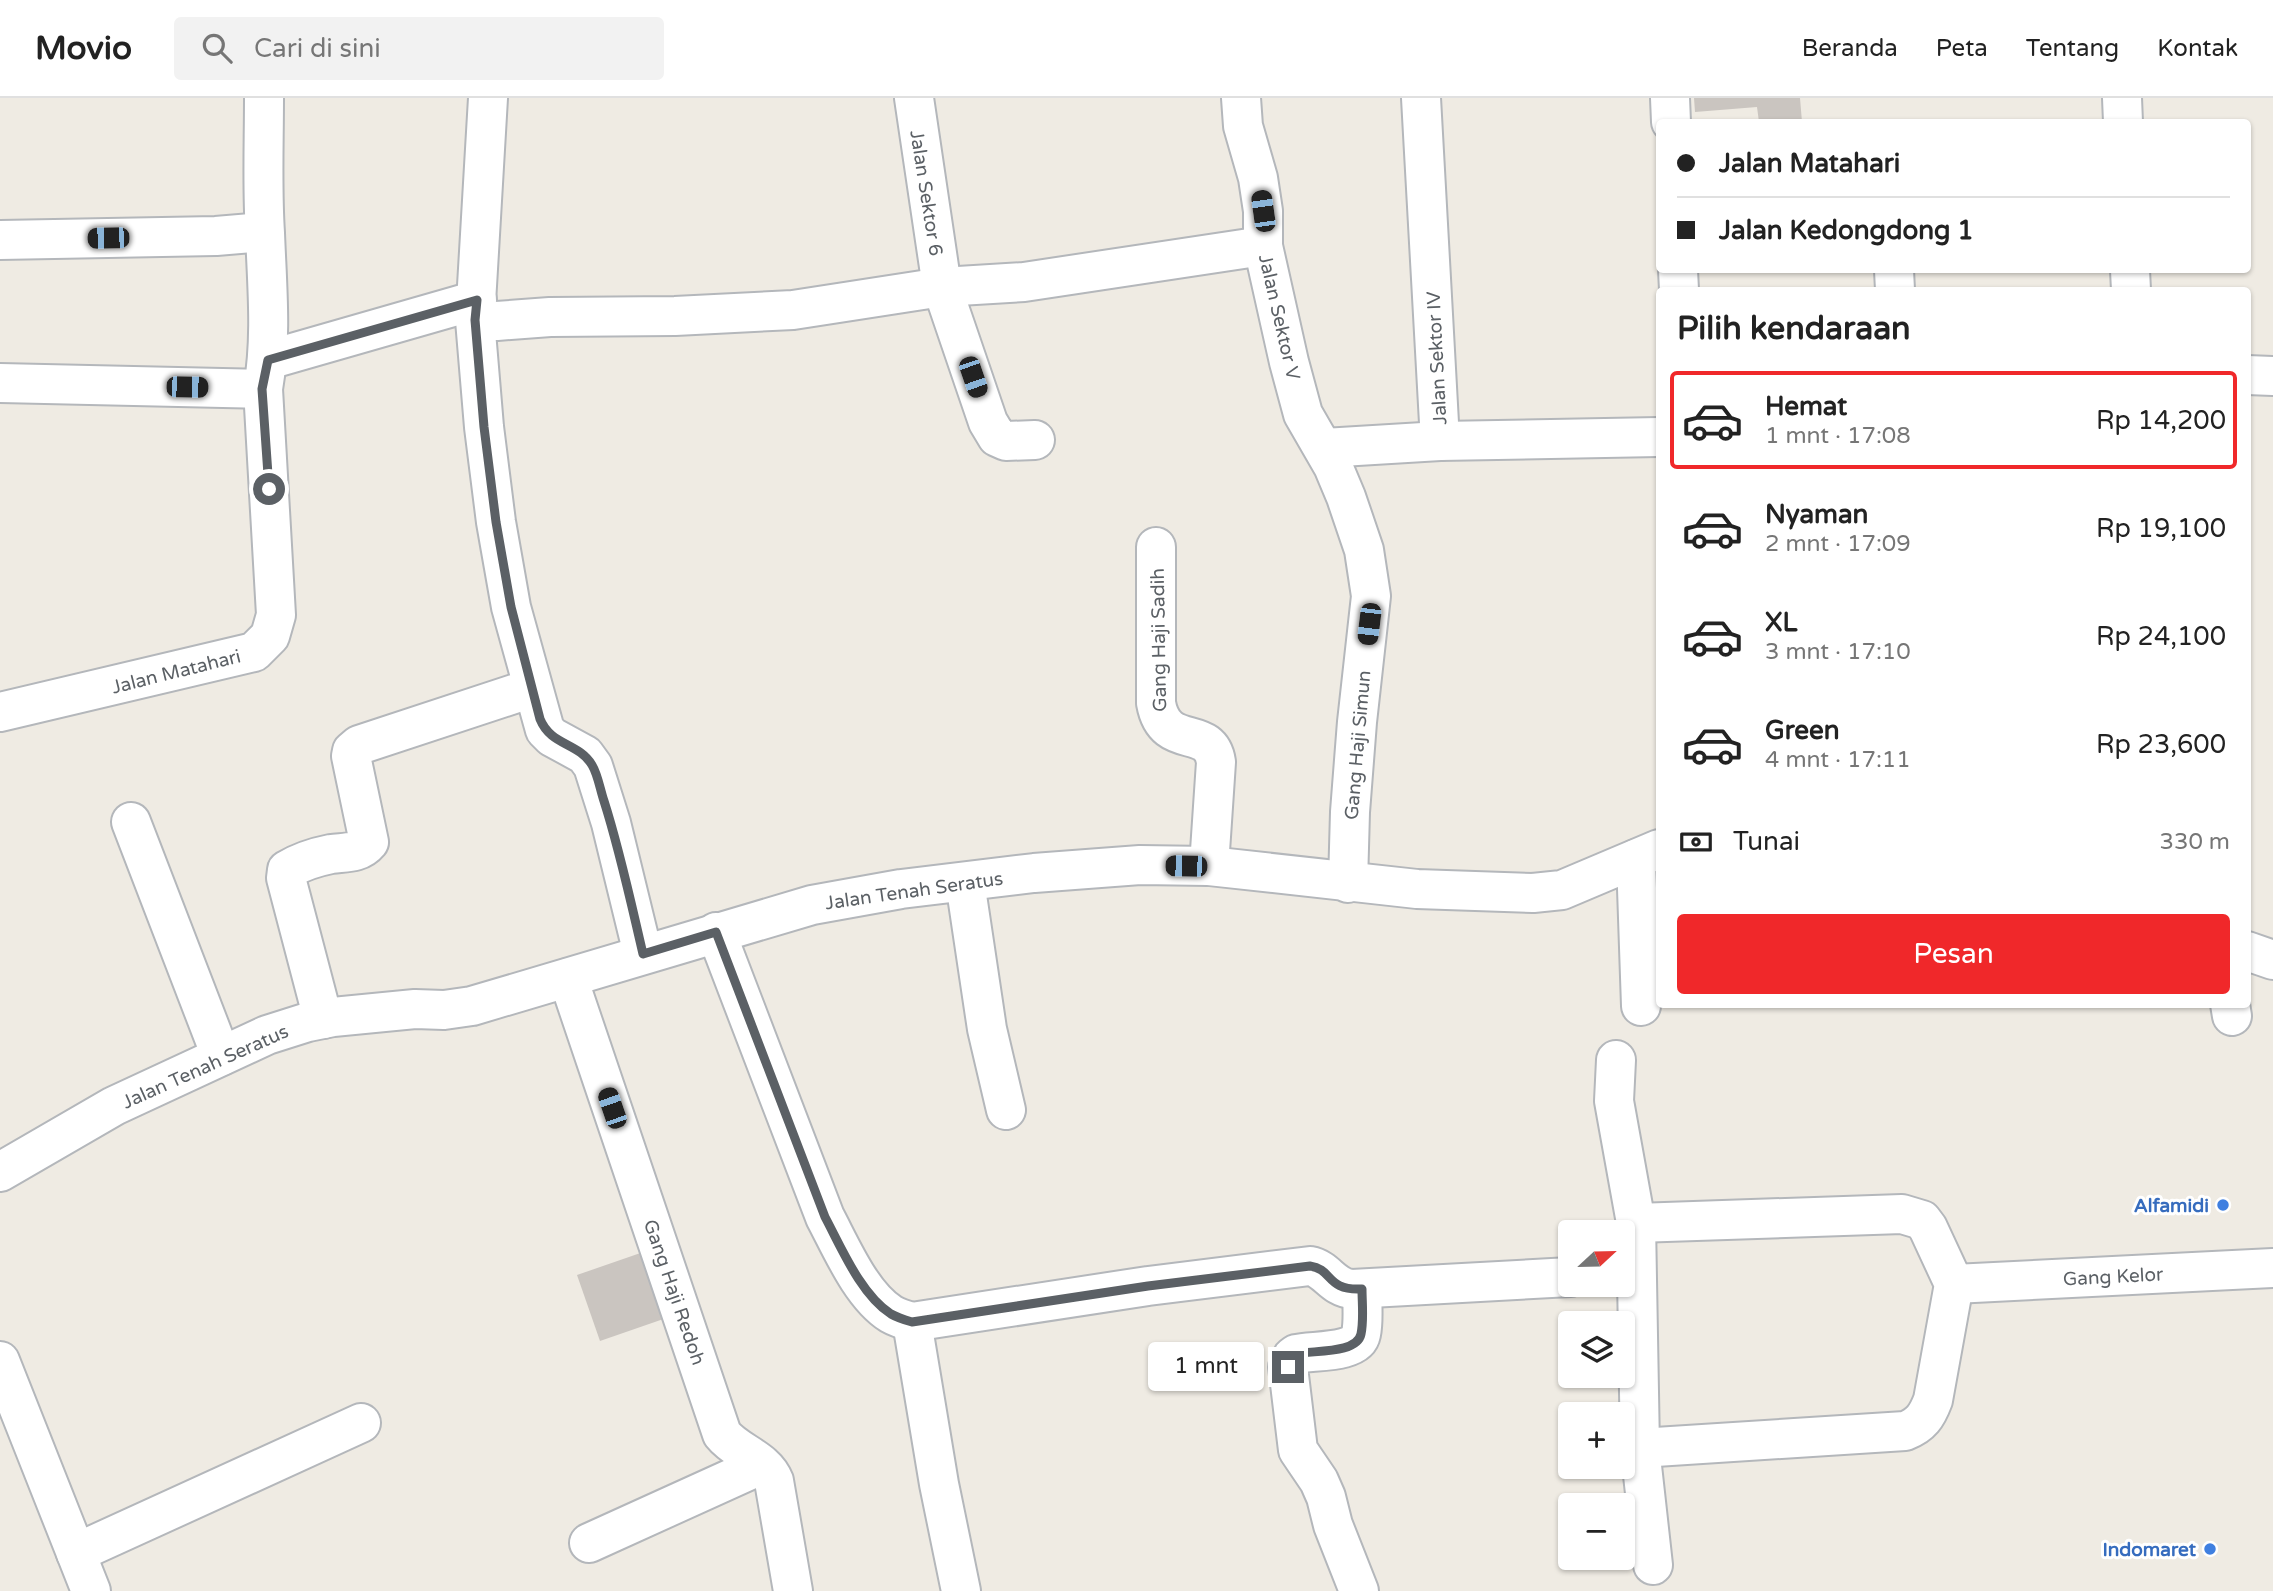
<!DOCTYPE html>
<html lang="id">
<head>
<meta charset="utf-8">
<style>
	body { margin:0; font-family:"Varela Round",sans-serif; background:#f2f2f2; color:#222; height:100vh; display:flex; flex-direction:column; font-size:26px; white-space:nowrap }
	* { box-sizing:border-box; margin:0 }
	p { font-size:23px; color:#767676 }
	.icon { flex:none; width:38px; height:38px; fill:none; stroke:currentColor; stroke-width:2; stroke-linecap:round; stroke-linejoin:round }
	.map { position:relative; flex:1; overflow:hidden }
	.drawer { position:absolute; left:1656px; top:189px; width:595px; height:721px; display:flex; flex-direction:column; background:#fff; border-radius:7px; box-shadow:0 2px 5px #0004 }
	.drawer>* { flex:none }
	.top-card { position:absolute; left:1656px; top:21px; width:595px; height:154px; border-radius:7px; box-shadow:0 2px 5px #0004; display:grid; align-content:center; height:154px; padding:0 21px; background:#fff }
	.needle { width:46px; rotate:68deg }
	.tools { position:absolute; left:1558px; top:1122px; display:grid; gap:14px }
	.tools a { display:grid; place-items:center; width:77px; height:77px; border-radius:7px; background:#fff; box-shadow:0 2px 5px #0004; font-size:35px }
	.end { position:absolute; width:32px; height:32px; margin:-16px; border:9px solid #5b6065; background:#fff; box-shadow:0 0 0 4px #fff }
	.from { border-radius:50% }
	.bubble { position:absolute; height:49px; border-radius:7px; background:#fff; box-shadow:0 2px 5px #0004; font-size:23px; font-weight:600; line-height:49px; text-align:center }
	.car { position:absolute; width:21px; height:42px; margin:-21px -10px; border-radius:9px; box-shadow:0 0 5px 2px #0007; background:linear-gradient(#222 24%,#8ab4d8 0 40%,#222 0 76%,#8ab4d8 0 86%,#222 0) }
	.top-card b { display:flex; align-items:center; gap:24px; height:66px; font-size:26px }
	.top-card b+b { border-top:2px solid #e0e0e0 }
	.top-card i { width:18px; height:18px; background:#222 }
	ul { padding:0; list-style:none }
	li { display:flex; align-items:center; gap:21px; height:98px; margin:0 14px 10px; padding:0 7px; border:4px solid transparent; border-radius:7px }
	li div { flex:1 }
	li b { display:block; font-size:26px }
	li em { font-style:normal; font-weight:600 }
	li.current { border-color:#f0282a }
	li>.icon { width:63px; height:63px; stroke-width:1.5 }
	h2 { padding:0 21px; font-size:32px; line-height:84px }
	.pay { display:flex; align-items:center; gap:18px; height:77px; padding:0 21px; font-size:26px }
	.pay p { margin-inline-start:auto }
	.action { display:flex; gap:14px; margin-top:auto; padding:14px 21px }
	.action a { flex:1; height:80px; border-radius:7px; background:#f0282a; color:#fff; font-size:28px; font-weight:600; line-height:80px; text-align:center }
	header { display:flex; align-items:center; gap:42px; box-sizing:border-box; height:98px; padding:0 35px; background:#fff; border-bottom:2px solid #e0e0e0 }
	header strong { font-size:33px }
	nav { display:flex; gap:38px; margin-inline-start:auto; font-size:24px }
	.search { width:490px; height:63px; background:#f2f2f2; display:flex; align-items:center; gap:18px; box-sizing:border-box; padding:0 24px; border-radius:7px; color:#767676; font-size:26px }
	.map>svg:first-child { display:block }
</style>
</head>
<body>
<header>
<strong>Movio</strong>
<div class="search"><svg class="icon" aria-label="search" viewBox="0 0 24 24"><circle cx="10" cy="10" r="6"/><path d="M15 15l6 6"/></svg>Cari di sini</div>
<nav><a>Beranda</a><a>Peta</a><a>Tentang</a><a>Kontak</a></nav>
</header>
<div class="map">
<svg width="2273" height="1493" viewBox="0 0 2273 1493">
	<rect width="100%" height="100%" fill="#efebe3"/>
	<g fill="#cac5c0">
		<path d="M1694,0H1800L1802,24H1759L1757,9L1695,14Z"/>
		<path d="M652,1151L675,1217L600,1243L577,1177Z"/>
	</g>
	<g fill="none" stroke-linecap="round" stroke-linejoin="round">
		<g stroke="#b4b7bb" stroke-width="42">
			<g id="minor">
				<path d="M488,0L475,222L484,329L496,424L511,509L545,632L552,639L585,657L593,668L611,725L643,856"/>
				<path d="M914,0L942,189L988,324L997,339L1006,343L1035,342"/>
				<path d="M1241,0L1243,28L1258,80L1263,113V148L1289,264L1303,316L1333,368L1346,399L1364,452L1371,498L1357,624L1350,714L1348,785"/>
				<path d="M1421,0L1440,343"/>
				<path d="M1670,0L1671,24"/>
				<path d="M2122,0L2123,24"/>
				<path d="M0,142L216,138L264,134"/>
				<path d="M1678,172L1679,192"/>
				<path d="M1894,172L1895,192"/>
				<path d="M2130,172L2131,192"/>
				<path d="M475,222L497,223L550,219L675,218L793,212L942,189L1024,184L1263,148"/>
				<path d="M268,262L477,202"/>
				<path d="M2247,277L2273,278"/>
				<path d="M0,285L263,291"/>
				<path d="M1324,350L1440,343L1659,339"/>
				<path d="M1156,449V605C1165,655 1210,624 1216,664L1209,768"/>
				<path d="M0,614L254,554L270,538L276,517L263,291C272,239 267,188 265,135C262,90 264,45 264,0"/>
				<path d="M131,724L221,958"/>
				<path d="M1636,761L1641,908"/>
				<path d="M965,784L987,931L1006,1012"/>
				<path d="M716,834L825,1119C841,1149 861,1197 891,1216C898,1220 905,1222 912,1224L1148,1188L1310,1168C1327,1171 1333,1190 1352,1191L1570,1179"/>
				<path d="M2247,853L2273,862"/>
				<path d="M568,880L722,1336C737,1355 765,1360 774,1383L793,1493"/>
				<path d="M2230,906L2232,918"/>
				<path d="M323,921L286,780L287,772C300,764 316,759 331,756C345,754 359,756 369,744L351,658L352,653L359,647L532,590"/>
				<path d="M1616,962L1614,1003L1636,1125L1640,1350L1653,1467"/>
				<path d="M0,1074L114,1008L267,937L308,924L333,919L415,911L444,912L472,908L812,807L901,791L1034,775L1140,767L1209,768L1417,791L1533,795L1562,792L1659,751"/>
				<path d="M1636,1125L1902,1116L1922,1122L1928,1130L1954,1186L1933,1302C1927,1318 1921,1327 1905,1333L1640,1350"/>
				<path d="M1954,1186L2273,1170"/>
				<path d="M912,1224L939,1386L961,1493"/>
				<path d="M0,1263L91,1493"/>
				<path d="M589,1445L761,1367"/>
				<path d="M76,1455L361,1325"/>
				<path d="M1359,1493L1333,1427L1326,1399L1319,1383L1298,1352L1288,1269L1292,1259L1296,1256C1313,1252 1357,1256 1361,1236C1364,1222 1362,1205 1362,1191"/>
			</g>
		</g>
		<use href="#minor" stroke="#fff" stroke-width="38"/>
	</g>
	<g fill="none" stroke-linecap="round" stroke-linejoin="round">
		<path stroke="#5b6065" stroke-width="9" d="M269,391L262,291L268,262L477,202L475,222L484,329L496,424L511,509L540,621C551,648 578,644 592,667C598,677 600,691 604,703C620,753 631,805 643,856L716,834L825,1119C841,1149 861,1197 891,1216C898,1220 905,1222 912,1224L1148,1188L1310,1168C1333,1171 1326,1193 1362,1191C1362,1205 1364,1222 1361,1236C1357,1256 1313,1252 1296,1256L1288,1269"/>
	</g>
	<g fill="#3f7fe0" stroke="#fff" stroke-width="2.5">
		<circle cx="2223" cy="1107" r="7"/>
		<circle cx="2210" cy="1451" r="7"/>
	</g>
	<g text-anchor="middle" stroke-width="6" stroke-linejoin="round" paint-order="stroke">
		<g font-size="19" fill="#5b6065" stroke="#fff">
			<text transform="translate(927 95) rotate(81)" y="7">Jalan Sektor 6</text>
			<text transform="translate(1280 219) rotate(77)" y="7">Jalan Sektor V</text>
			<text transform="translate(1436 260) rotate(-93)" y="7">Jalan Sektor IV</text>
			<text transform="translate(1158 542) rotate(-91)" y="7">Gang Haji Sadih</text>
			<text transform="translate(176 573) rotate(-14)" y="7">Jalan Matahari</text>
			<text transform="translate(1357 647) rotate(-85)" y="7">Gang Haji Simun</text>
			<text transform="translate(914 792) rotate(-8)" y="7">Jalan Tenah Seratus</text>
			<text transform="translate(205 968) rotate(-24)" y="7">Jalan Tenah Seratus</text>
			<text transform="translate(2113 1178) rotate(-3)" y="7">Gang Kelor</text>
			<text transform="translate(675 1194) rotate(71)" y="7">Gang Haji Redoh</text>
		</g>
		<g font-size="19" font-weight="bold" fill="#366cbe" stroke="#fff" text-anchor="end">
			<text x="2209" y="1114">Alfamidi</text>
			<text x="2196" y="1458">Indomaret</text>
		</g>
	</g>
</svg>
<div class="tools">
<a><svg class="needle" viewBox="-14 -14 28 28"><path d="M0-13l5 13h-10z" fill="#e53935"/><path d="M0 13l5-13h-10z" fill="#767676"/></svg></a>
<a><svg class="icon" aria-label="layers" viewBox="0 0 24 24"><path d="M12 4l9 5-9 5-9-5zM3 14l9 5 9-5"/></svg></a>
<a>+</a>
<a>−</a>
</div>
<i class="end from" style="left:269px;top:391px"></i>
<i class="end" style="left:1288px;top:1269px"></i>
<div class="bubble" style="left:1148px;top:1244px;width:116px">1 mnt</div>
<i class="car" style="left:1263px;top:113px;rotate:352deg"></i>
<i class="car" style="left:108px;top:140px;rotate:269deg"></i>
<i class="car" style="left:973px;top:279px;rotate:161deg"></i>
<i class="car" style="left:187px;top:289px;rotate:91deg"></i>
<i class="car" style="left:1369px;top:526px;rotate:187deg"></i>
<i class="car" style="left:1186px;top:768px;rotate:271deg"></i>
<i class="car" style="left:612px;top:1010px;rotate:341deg"></i>
<div class="top-card">
<b><i class="from"></i>Jalan Matahari</b>
<b><i></i>Jalan Kedongdong 1</b>
</div>
<section class="drawer">
<h2>Pilih kendaraan</h2>
<ul>
<li class="current"><svg class="icon" aria-label="car" viewBox="0 0 24 24"><path d="M5 17H2v-5l4-1 3-4h7l3 4 3 1v5h-3M9 17h6M6 11h13"/><circle cx="7" cy="17" r="2"/><circle cx="17" cy="17" r="2"/></svg><div><b>Hemat</b><p>1 mnt · 17:08</p></div><em>Rp 14,200</em></li>
<li><svg class="icon" aria-label="car" viewBox="0 0 24 24"><path d="M5 17H2v-5l4-1 3-4h7l3 4 3 1v5h-3M9 17h6M6 11h13"/><circle cx="7" cy="17" r="2"/><circle cx="17" cy="17" r="2"/></svg><div><b>Nyaman</b><p>2 mnt · 17:09</p></div><em>Rp 19,100</em></li>
<li><svg class="icon" aria-label="car" viewBox="0 0 24 24"><path d="M5 17H2v-5l4-1 3-4h7l3 4 3 1v5h-3M9 17h6M6 11h13"/><circle cx="7" cy="17" r="2"/><circle cx="17" cy="17" r="2"/></svg><div><b>XL</b><p>3 mnt · 17:10</p></div><em>Rp 24,100</em></li>
<li><svg class="icon" aria-label="car" viewBox="0 0 24 24"><path d="M5 17H2v-5l4-1 3-4h7l3 4 3 1v5h-3M9 17h6M6 11h13"/><circle cx="7" cy="17" r="2"/><circle cx="17" cy="17" r="2"/></svg><div><b>Green</b><p>4 mnt · 17:11</p></div><em>Rp 23,600</em></li>
</ul>
<div class="pay"><svg class="icon" aria-label="cash" viewBox="0 0 24 24"><path d="M3 7h18v10H3z"/><circle cx="12" cy="12" r="2"/></svg>Tunai<p>330 m</p></div>
<div class="action"><a>Pesan</a></div>
</section>
</div>
</body>
</html>
